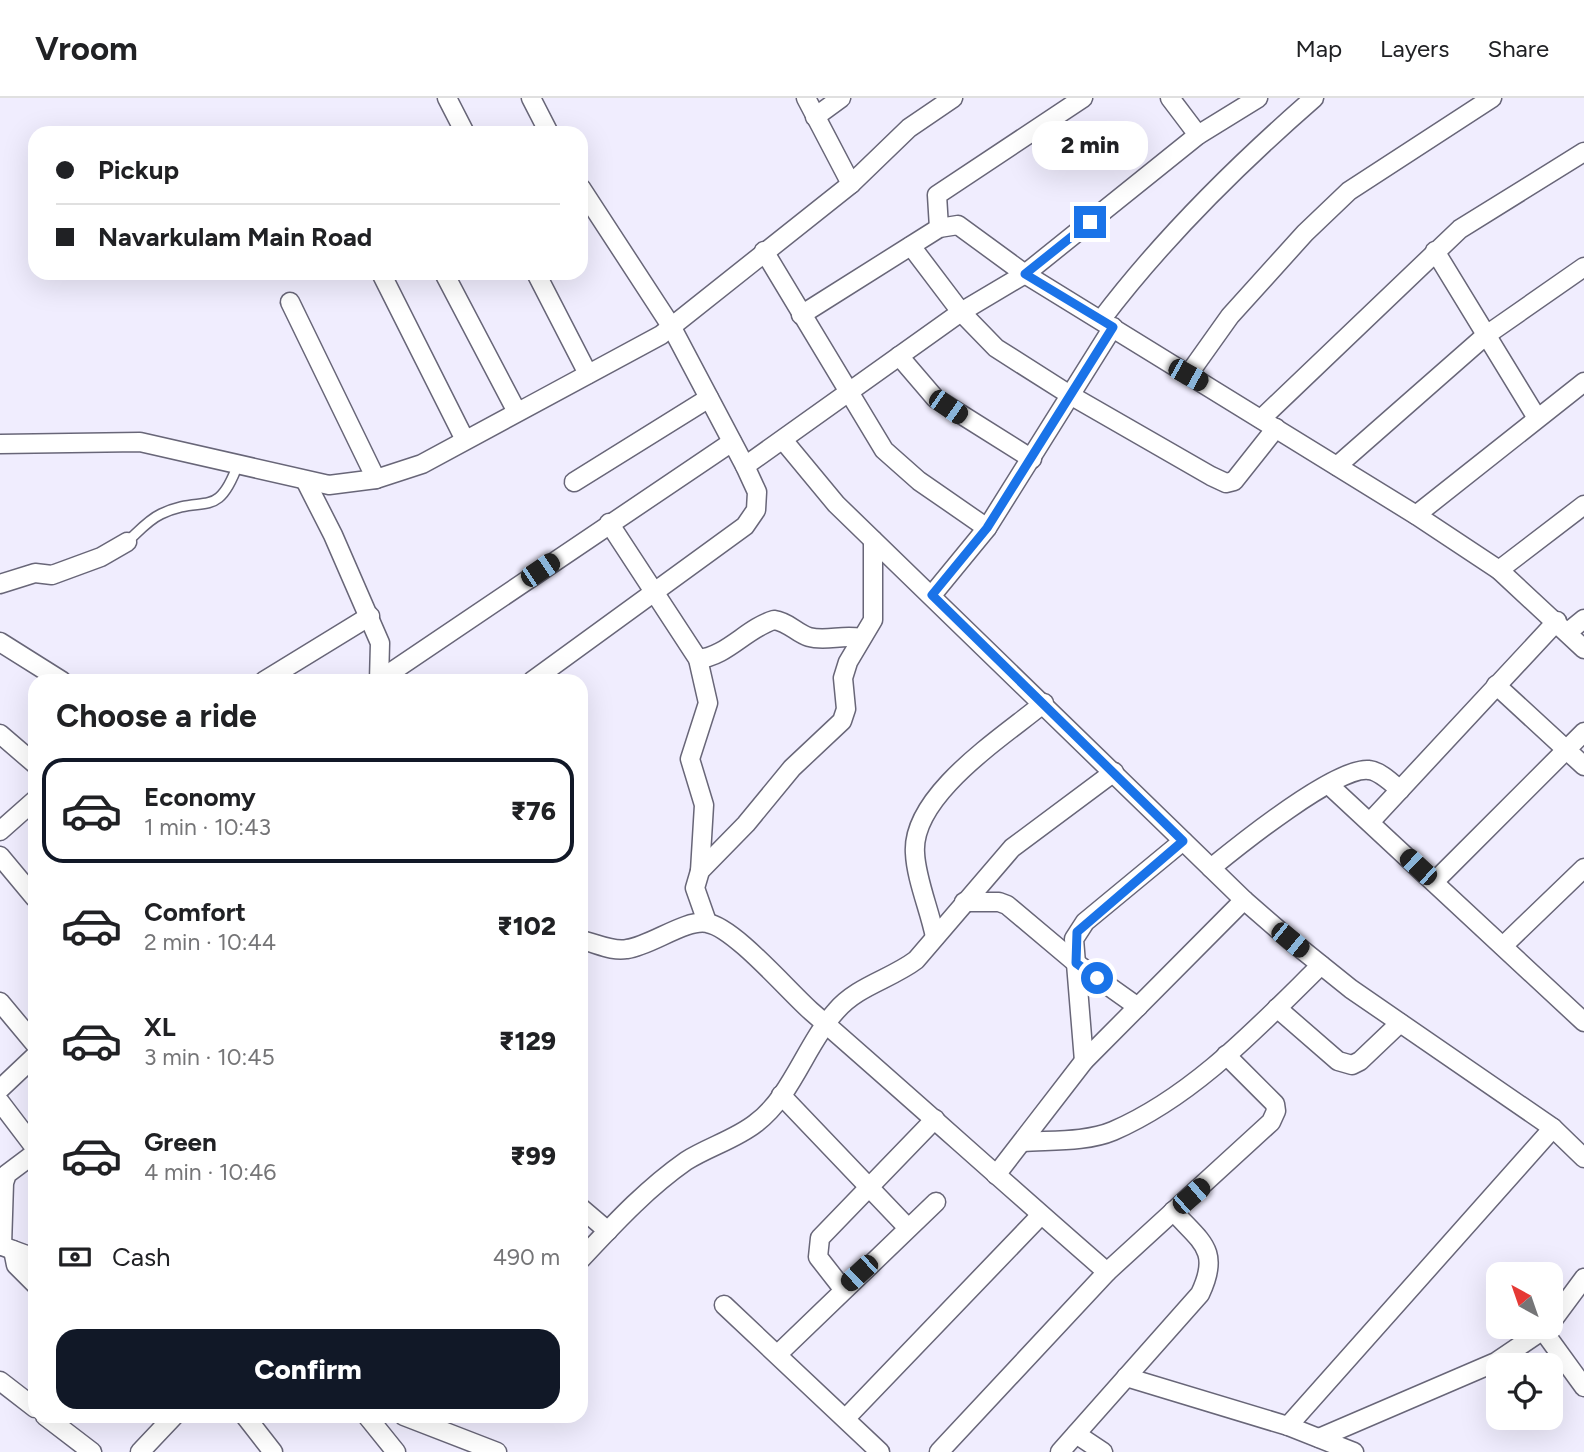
<!DOCTYPE html>
<html lang="en">
<head>
<meta charset="utf-8">
<style>
	body { margin:0; font-family:Figtree,sans-serif; background:#f2f2f2; color:#202124; height:100vh; display:flex; flex-direction:column; font-size:26px; white-space:nowrap }
	* { box-sizing:border-box; margin:0 }
	p { font-size:23px; color:#757577 }
	.icon { flex:none; width:38px; height:38px; fill:none; stroke:currentColor; stroke-width:2; stroke-linecap:round; stroke-linejoin:round }
	.map { position:relative; flex:1; overflow:hidden }
	.drawer { position:absolute; left:28px; top:576px; width:560px; height:749px; display:flex; flex-direction:column; background:#fff; border-radius:21px; box-shadow:0 7px 28px #0002 }
	.drawer>* { flex:none }
	.hud { position:absolute; left:28px; top:28px; width:560px; height:154px; border-radius:21px; box-shadow:0 7px 28px #0002; display:grid; align-content:center; height:154px; padding:0 28px; background:#fff }
	.needle { width:46px; rotate:320deg }
	.buttons { position:absolute; left:1486px; top:1164px; display:grid; gap:14px }
	.buttons a { display:grid; place-items:center; width:77px; height:77px; border-radius:14px; background:#fff; box-shadow:0 7px 28px #0002; font-size:35px }
	.end { position:absolute; width:32px; height:32px; margin:-16px; border:9px solid #1a73e8; background:#fff; box-shadow:0 0 0 4px #fff }
	.from { border-radius:50% }
	.bubble { position:absolute; height:49px; border-radius:21px; background:#fff; box-shadow:0 7px 28px #0002; font-size:23px; font-weight:800; line-height:49px; text-align:center }
	.car { position:absolute; width:21px; height:42px; margin:-21px -10px; border-radius:9px; box-shadow:0 0 5px 2px #0007; background:linear-gradient(#222 24%,#8ab4d8 0 40%,#222 0 76%,#8ab4d8 0 86%,#222 0) }
	.hud b { display:flex; align-items:center; gap:24px; height:66px; font-size:26px }
	.hud b+b { border-top:2px solid #e0e0e0 }
	.hud i { width:18px; height:18px; background:#202124 }
	ul { padding:0; list-style:none }
	li { display:flex; align-items:center; gap:21px; height:105px; margin:0 14px 10px; padding:0 14px; border:4px solid transparent; border-radius:21px }
	li div { flex:1 }
	li b { display:block; font-size:26px }
	li em { font-style:normal; font-weight:800 }
	li.selected { border-color:#111827 }
	li>.icon { width:63px; height:63px; stroke-width:1.5 }
	h2 { padding:0 28px; font-size:32px; line-height:84px }
	.pay { display:flex; align-items:center; gap:18px; height:77px; padding:0 28px; font-size:26px }
	.pay p { margin-inline-start:auto }
	.button { display:flex; gap:14px; margin-top:auto; padding:14px 28px }
	.button a { flex:1; height:80px; border-radius:21px; background:#111827; color:#fff; font-size:28px; font-weight:800; line-height:80px; text-align:center }
	header { display:flex; align-items:center; gap:42px; box-sizing:border-box; height:98px; padding:0 35px; background:#fff; border-bottom:2px solid #e0e0e0 }
	header strong { font-size:33px }
	nav { display:flex; gap:38px; margin-inline-start:auto; font-size:24px }
	.map>svg:first-child { display:block }
</style>
</head>
<body>
<header>
<strong>Vroom</strong>
<nav><a>Map</a><a>Layers</a><a>Share</a></nav>
</header>
<div class="map">
<svg width="1584" height="1354" viewBox="0 0 1584 1354">
	<rect width="100%" height="100%" fill="#f0edfe"/>
	<g fill="none" stroke-linecap="round" stroke-linejoin="round">
		<g stroke="#686678" stroke-width="12">
			<path id="lane" d="M127,444C138,434 148,422 161,416C204,395 217,424 238,366"/>
		</g>
		<g stroke="#686678" stroke-width="21">
			<g id="street">
				<path d="M447,0L465,35"/>
				<path d="M531,0L549,35"/>
				<path d="M806,0L851,86"/>
				<path d="M1170,0L1198,37"/>
				<path d="M815,19L841,0"/>
				<path d="M939,130L937,97L1083,0"/>
				<path d="M911,148L961,214L996,250L1070,297L1211,378L1226,385L1234,383L1276,330"/>
				<path d="M764,153L884,352L919,383L987,430"/>
				<path d="M1435,153L1537,320"/>
				<path d="M381,175L465,342"/>
				<path d="M444,175L517,314"/>
				<path d="M536,175L588,276"/>
				<path d="M290,204L376,381"/>
				<path d="M801,217L939,130L958,127L1025,176L1416,417L1499,472L1584,551"/>
				<path d="M1101,222C1163,140 1236,68 1314,0"/>
				<path d="M899,258L935,300L1032,361"/>
				<path d="M1188,277L1230,218L1305,135L1349,93L1492,0"/>
				<path d="M1261,321L1460,131L1584,54"/>
				<path d="M783,342L836,406L1244,802L1290,842L1351,891L1553,1030L1584,1060"/>
				<path d="M0,346L140,344L329,387L376,381L422,366L661,237L851,86L909,30L953,0"/>
				<path d="M745,368L961,214L1025,176L1198,37L1258,0"/>
				<path d="M1337,368L1485,238L1584,169"/>
				<path d="M306,384L333,437L380,545L379,583"/>
				<path d="M574,384L709,300"/>
				<path d="M1416,417L1584,284"/>
				<path d="M609,425L698,561L708,605L690,661L704,707L700,773"/>
				<path d="M1499,472L1584,407"/>
				<path d="M0,486L35,475L52,477L101,459L127,444"/>
				<path d="M932,497L987,430L1113,229"/>
				<path d="M1568,534L1584,521"/>
				<path d="M0,544L62,583"/>
				<path d="M698,561C726,559 747,530 774,522C789,524 796,535 809,539C826,544 843,536 860,540"/>
				<path d="M264,583L370,518"/>
				<path d="M378,583L732,344"/>
				<path d="M532,583L745,428L756,412L757,394L745,368L671,228L581,90"/>
				<path d="M1496,587L1584,668"/>
				<path d="M0,636L35,666"/>
				<path d="M1329,687L1584,924"/>
				<path d="M1370,724L1557,523"/>
				<path d="M0,733L35,702"/>
				<path d="M0,758L35,800"/>
				<path d="M1211,770C1238,748 1337,668 1369,672C1380,673 1392,685 1400,692"/>
				<path d="M1434,784L1584,634"/>
				<path d="M964,804H999L1007,807L1076,865L1138,909"/>
				<path d="M707,824L695,790L700,773L746,726L792,670L842,623L846,611L843,580L848,564L873,522V442"/>
				<path d="M935,839C930,813 916,781 915,755C911,697 1003,639 1044,605"/>
				<path d="M581,842C596,845 612,854 627,851C651,848 685,821 707,825C734,829 789,894 812,914C911,1000 1008,1088 1107,1174"/>
				<path d="M1503,848L1584,770"/>
				<path d="M0,904L35,946"/>
				<path d="M1277,910L1338,963L1352,967L1360,963L1400,925"/>
				<path d="M1084,963L1074,841L1085,824L1183,743"/>
				<path d="M0,991L35,958"/>
				<path d="M781,997L908,1130"/>
				<path d="M0,1004L35,1050"/>
				<path d="M1023,1044C1051,1042 1087,1044 1113,1033C1194,998 1259,928 1321,867"/>
				<path d="M996,1077L1084,963L1244,802"/>
				<path d="M581,1110L608,1133"/>
				<path d="M2,1148L4,1085L7,1076L35,1055"/>
				<path d="M2,1148L35,1160"/>
				<path d="M13,1152L16,1167L35,1186"/>
				<path d="M581,1161C614,1126 646,1091 686,1063C708,1049 736,1041 756,1025C792,998 806,946 836,913C857,888 891,881 916,862L1012,750L1114,674"/>
				<path d="M843,1191L818,1159L820,1140L935,1021"/>
				<path d="M724,1207L880,1354"/>
				<path d="M1550,1226L1584,1180"/>
				<path d="M1544,1234L1584,1289"/>
				<path d="M778,1256L936,1104"/>
				<path d="M1126,1279L1288,1328L1354,1354"/>
				<path d="M0,1283L35,1310"/>
				<path d="M45,1318L92,1354"/>
				<path d="M245,1318L273,1354"/>
				<path d="M367,1318L396,1354"/>
				<path d="M404,1318L497,1354"/>
				<path d="M846,1320L1041,1117"/>
				<path d="M1288,1328L1553,1030"/>
				<path d="M1076,1336L1103,1354"/>
				<path d="M1319,1340L1496,1264L1549,1228"/>
				<path d="M140,1354L174,1318"/>
				<path d="M939,1354L1107,1174L1271,1024L1276,1013L1275,1006L1226,957"/>
				<path d="M1060,1354L1200,1196C1221,1152 1201,1144 1173,1113"/>
			</g>
		</g>
		<use href="#lane" stroke="#fff" stroke-width="9"/>
		<use href="#street" stroke="#fff" stroke-width="18"/>
	</g>
	<g fill="none" stroke-linecap="round" stroke-linejoin="round">
		<path stroke="#1a73e8" stroke-width="9" d="M1090,124L1025,176L1113,229L987,430L932,497L1183,743L1077,834L1076,865L1097,880"/>
	</g>
</svg>
<div class="buttons">
<a><svg class="needle" viewBox="-14 -14 28 28"><path d="M0-13l5 13h-10z" fill="#e53935"/><path d="M0 13l5-13h-10z" fill="#757577"/></svg></a>
<a><svg class="icon" aria-label="locate" viewBox="0 0 24 24"><circle cx="12" cy="12" r="6"/><path d="M12 2v4M12 18v4M2 12h4M18 12h4"/></svg></a>
</div>
<i class="end from" style="left:1097px;top:880px"></i>
<i class="end" style="left:1090px;top:124px"></i>
<div class="bubble" style="left:1032px;top:23px;width:116px">2 min</div>
<i class="car" style="left:1188px;top:277px;rotate:119deg"></i>
<i class="car" style="left:948px;top:309px;rotate:125deg"></i>
<i class="car" style="left:540px;top:472px;rotate:56deg"></i>
<i class="car" style="left:1418px;top:769px;rotate:313deg"></i>
<i class="car" style="left:1290px;top:842px;rotate:129deg"></i>
<i class="car" style="left:1191px;top:1098px;rotate:49deg"></i>
<i class="car" style="left:859px;top:1175px;rotate:227deg"></i>
<div class="hud">
<b><i class="from"></i>Pickup</b>
<b><i></i>Navarkulam Main Road</b>
</div>
<section class="drawer">
<h2>Choose a ride</h2>
<ul>
<li class="selected"><svg class="icon" aria-label="car" viewBox="0 0 24 24"><path d="M5 17H2v-5l4-1 3-4h7l3 4 3 1v5h-3M9 17h6M6 11h13"/><circle cx="7" cy="17" r="2"/><circle cx="17" cy="17" r="2"/></svg><div><b>Economy</b><p>1 min · 10:43</p></div><em>₹76</em></li>
<li><svg class="icon" aria-label="car" viewBox="0 0 24 24"><path d="M5 17H2v-5l4-1 3-4h7l3 4 3 1v5h-3M9 17h6M6 11h13"/><circle cx="7" cy="17" r="2"/><circle cx="17" cy="17" r="2"/></svg><div><b>Comfort</b><p>2 min · 10:44</p></div><em>₹102</em></li>
<li><svg class="icon" aria-label="car" viewBox="0 0 24 24"><path d="M5 17H2v-5l4-1 3-4h7l3 4 3 1v5h-3M9 17h6M6 11h13"/><circle cx="7" cy="17" r="2"/><circle cx="17" cy="17" r="2"/></svg><div><b>XL</b><p>3 min · 10:45</p></div><em>₹129</em></li>
<li><svg class="icon" aria-label="car" viewBox="0 0 24 24"><path d="M5 17H2v-5l4-1 3-4h7l3 4 3 1v5h-3M9 17h6M6 11h13"/><circle cx="7" cy="17" r="2"/><circle cx="17" cy="17" r="2"/></svg><div><b>Green</b><p>4 min · 10:46</p></div><em>₹99</em></li>
</ul>
<div class="pay"><svg class="icon" aria-label="cash" viewBox="0 0 24 24"><path d="M3 7h18v10H3z"/><circle cx="12" cy="12" r="2"/></svg>Cash<p>490 m</p></div>
<div class="button"><a>Confirm</a></div>
</section>
</div>
</body>
</html>
